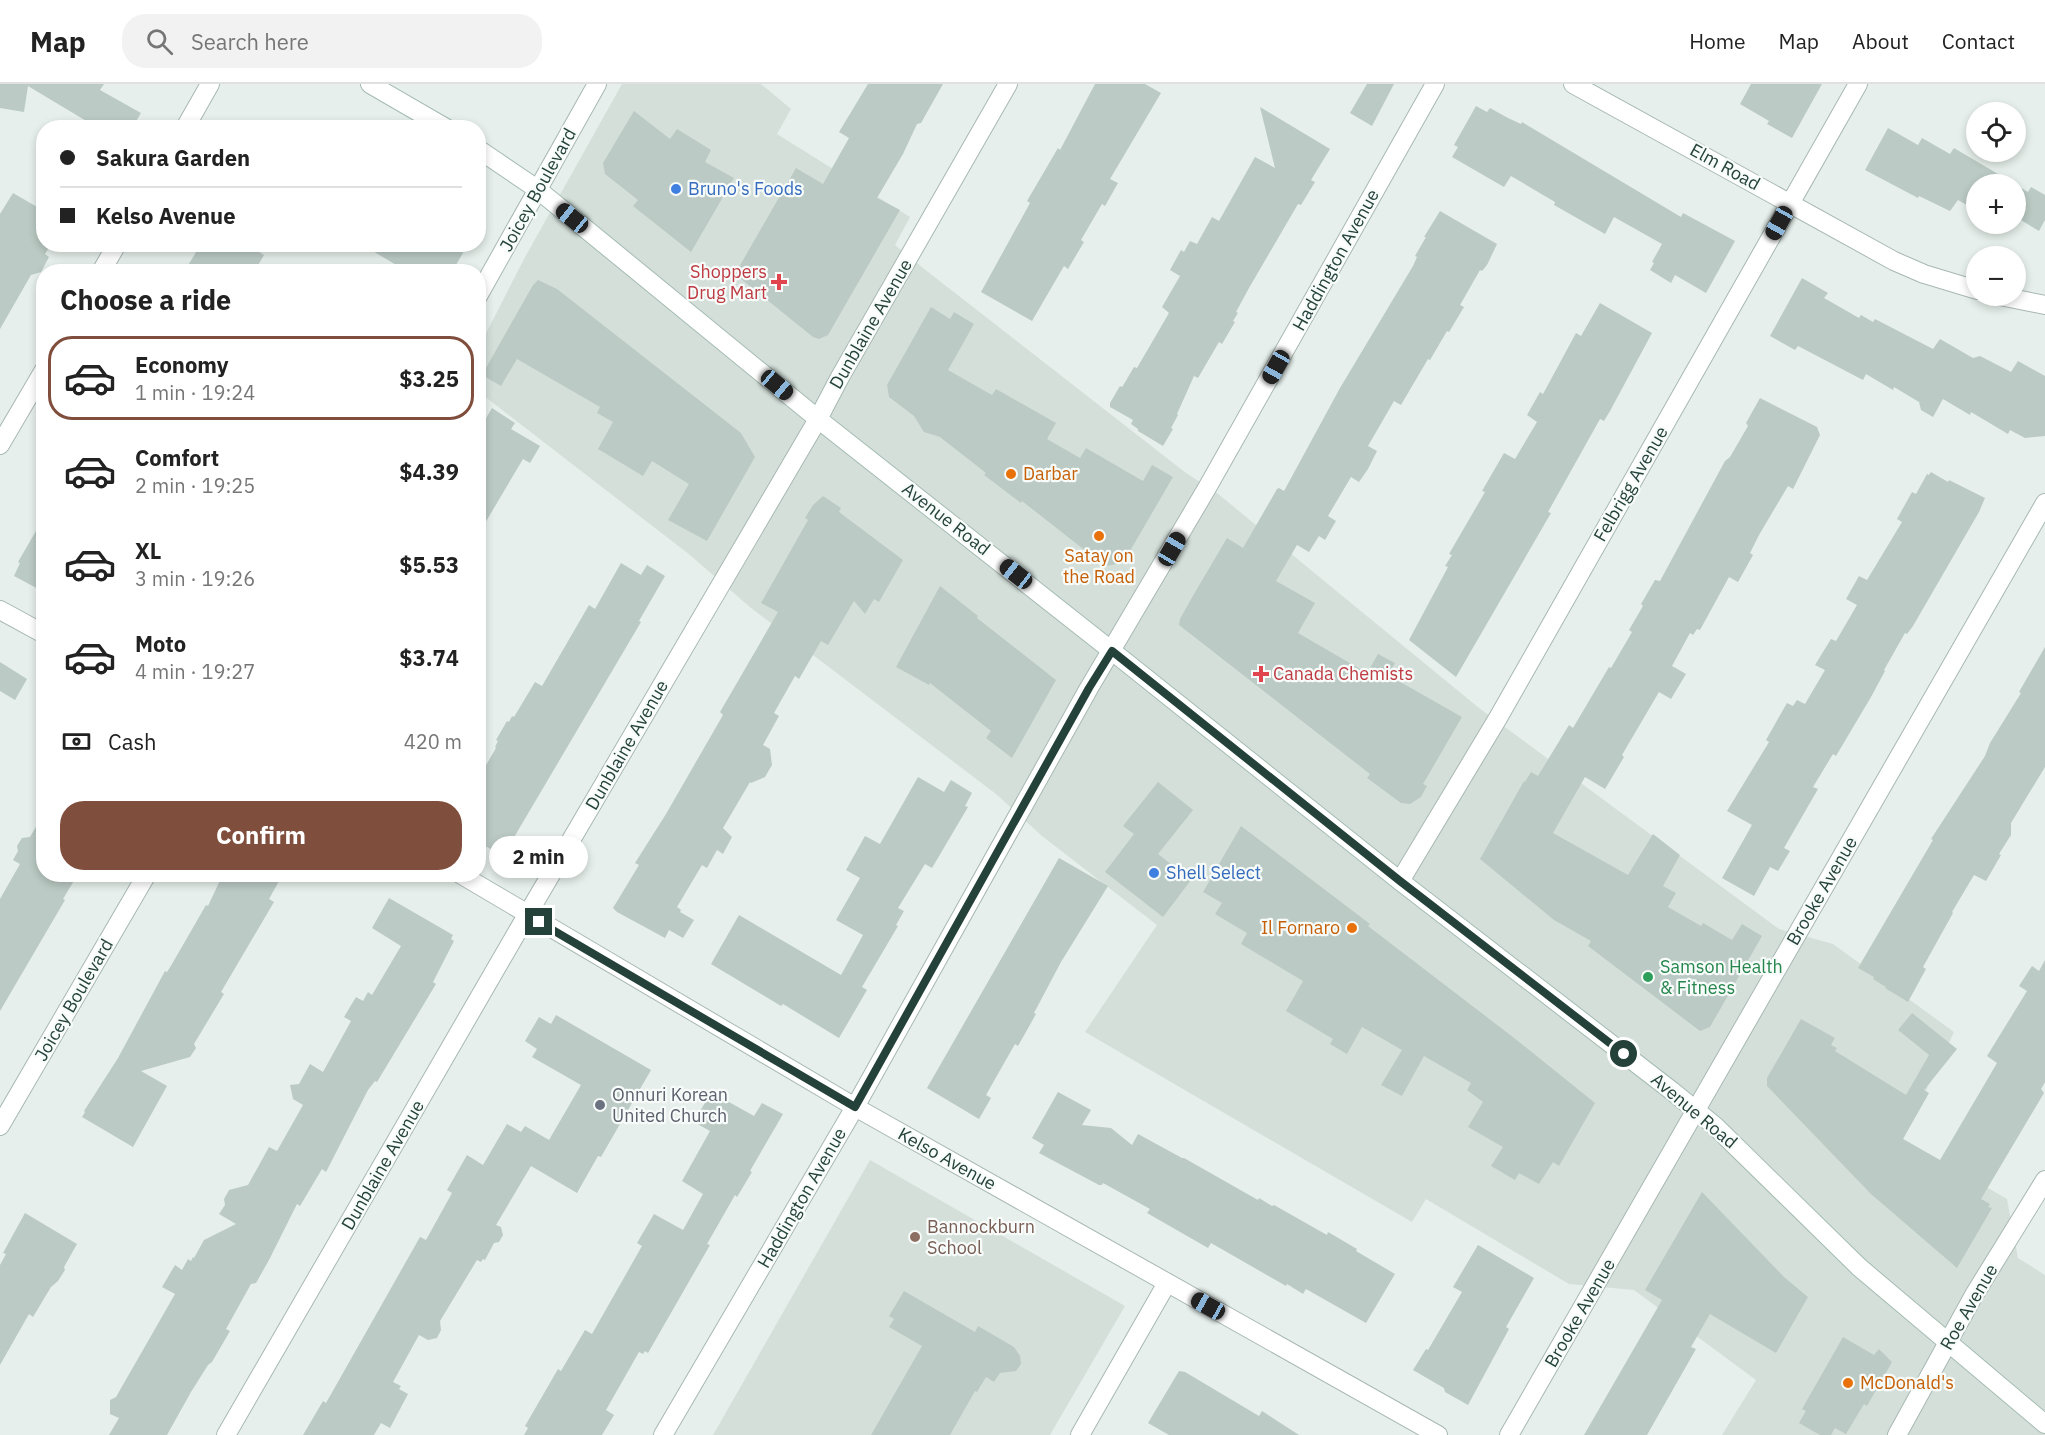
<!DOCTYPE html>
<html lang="en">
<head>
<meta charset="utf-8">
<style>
	body { margin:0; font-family:"IBM Plex Sans",sans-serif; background:#f2f2f2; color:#222; height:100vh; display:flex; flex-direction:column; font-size:22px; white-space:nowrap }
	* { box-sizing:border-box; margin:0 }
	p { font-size:20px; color:#767676 }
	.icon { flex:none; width:33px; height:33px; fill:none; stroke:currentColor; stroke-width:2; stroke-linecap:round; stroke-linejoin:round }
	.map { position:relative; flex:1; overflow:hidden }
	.sheet { position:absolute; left:36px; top:180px; width:450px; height:618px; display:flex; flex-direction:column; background:#fff; border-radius:24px; box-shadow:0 3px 9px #0003 }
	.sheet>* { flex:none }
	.banner { position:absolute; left:36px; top:36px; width:450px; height:132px; border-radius:24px; box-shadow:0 3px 9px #0003; display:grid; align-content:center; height:132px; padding:0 24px; background:#fff }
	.fabs { position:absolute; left:1966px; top:18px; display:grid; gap:12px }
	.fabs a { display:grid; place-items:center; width:60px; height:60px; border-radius:50%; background:#fff; box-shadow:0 3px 9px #0003; font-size:30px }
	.end { position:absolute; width:27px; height:27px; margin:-14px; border:8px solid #24423a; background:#fff; box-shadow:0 0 0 3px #fff }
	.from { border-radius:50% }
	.bubble { position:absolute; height:42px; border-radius:21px; background:#fff; box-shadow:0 3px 9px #0003; font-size:20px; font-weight:700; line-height:42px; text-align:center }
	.car { position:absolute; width:18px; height:36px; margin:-18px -9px; border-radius:8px; box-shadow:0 0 4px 2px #0007; background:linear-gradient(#222 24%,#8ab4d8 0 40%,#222 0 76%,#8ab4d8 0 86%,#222 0) }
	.banner b { display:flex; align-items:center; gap:21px; height:57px; font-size:22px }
	.banner b+b { border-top:2px solid #e0e0e0 }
	.banner i { width:15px; height:15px; background:#222 }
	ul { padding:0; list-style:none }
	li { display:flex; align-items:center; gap:18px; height:84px; margin:0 12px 9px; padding:0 12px; border:3px solid transparent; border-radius:24px }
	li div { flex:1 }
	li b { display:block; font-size:22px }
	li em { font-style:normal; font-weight:700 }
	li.active { border-color:#804e3d }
	li>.icon { width:54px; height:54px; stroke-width:1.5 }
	h2 { padding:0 24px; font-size:27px; line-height:72px }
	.pay { display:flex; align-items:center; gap:15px; height:66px; padding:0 24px; font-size:22px }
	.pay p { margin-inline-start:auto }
	.cta { display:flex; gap:12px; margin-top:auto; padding:12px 24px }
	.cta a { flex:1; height:69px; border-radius:24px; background:#804e3d; color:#fff; font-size:24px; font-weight:700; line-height:69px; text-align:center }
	header { display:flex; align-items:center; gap:36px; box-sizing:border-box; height:84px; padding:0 30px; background:#fff; border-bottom:2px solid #e0e0e0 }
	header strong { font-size:28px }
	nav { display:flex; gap:33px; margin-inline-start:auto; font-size:21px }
	.search { width:420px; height:54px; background:#f2f2f2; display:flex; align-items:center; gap:15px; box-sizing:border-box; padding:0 21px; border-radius:24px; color:#767676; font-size:22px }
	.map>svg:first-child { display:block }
</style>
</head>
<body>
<header>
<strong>Map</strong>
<div class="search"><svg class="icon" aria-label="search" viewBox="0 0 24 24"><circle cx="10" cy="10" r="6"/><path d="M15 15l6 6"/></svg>Search here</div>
<nav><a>Home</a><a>Map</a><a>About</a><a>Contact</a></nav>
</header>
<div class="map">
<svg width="2045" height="1351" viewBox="0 0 2045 1351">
	<rect width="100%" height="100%" fill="#e6efeb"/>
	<g fill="#d4dfda">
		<path d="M622,0H761L791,25L777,50L910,133L895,161L923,184L1186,389L1217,409L1479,624L1779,845L1833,860L1954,948L1903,1055L2007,1115L2018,1174L2045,1191V1351H1722L1756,1296L1634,1206L1569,1200L1426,1115L1412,1138L1085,948L1157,841L1042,752L996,710L751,524L690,471L479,308L478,265L524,175Z"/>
		<path d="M870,1076L1125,1222L1050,1351H713Z"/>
	</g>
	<g fill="#bbcac4">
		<path d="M0,0H104L100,6L141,29L132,44H98L28,2L24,28L0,24Z"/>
		<path d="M868,0H943L921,39L917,40L903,70L877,114L900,126L828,251L819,255L813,253L735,190L796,84L823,100L849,54L839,48Z"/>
		<path d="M1095,0H1145L1161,9L1110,95L1118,99L1105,122L1102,120L1081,156L1084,158L1068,185L1064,182L1032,237L981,208L1030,119L1027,117L1058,64L1060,66Z"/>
		<path d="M1367,0H1394L1372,42L1350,29Z"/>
		<path d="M1751,0H1822L1792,54L1767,40L1769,37L1740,20Z"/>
		<path d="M1476,22L1487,28L1490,24L1508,34L1521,40L1522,38L1681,133L1683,129L1735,157L1706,209L1675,191L1671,199L1650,186L1654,179L1652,178L1662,160L1614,133L1605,150L1554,121L1555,118L1511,92L1504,103L1452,73L1458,63L1454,61Z"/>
		<path d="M1260,23L1330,65L1311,96L1315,98L1301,121L1298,120L1249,204L1236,228L1238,229L1233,237L1235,238L1222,260L1219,258L1198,294L1194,292L1177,330L1178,331L1171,344L1173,345L1163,362L1138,347V345L1131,340L1133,336L1110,323V319L1120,302L1122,303L1124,300L1134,283L1137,284L1169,229L1162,223L1180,192L1170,186L1181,166L1184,168L1190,157L1197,160L1212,133L1219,137L1255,73L1275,84Z"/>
		<path d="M634,27L670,55L677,45L711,66L705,78L734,94L691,168L633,122L638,116L605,90L603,79Z"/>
		<path d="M1888,44L1918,61L1922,54L1950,70L1954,64L2015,100H1977V127L1958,116L1950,127L1919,112L1918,114L1865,86Z"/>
		<path d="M2016,101L2028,108L2031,103L2045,111V136L2039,147L2016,133Z"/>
		<path d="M13,109L44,127V160H51L45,170L49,173L41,188L31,191L0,245V130Z"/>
		<path d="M1440,127L1497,160L1487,181L1482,187L1480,186L1460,221L1464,223L1449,248L1447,247L1430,276L1428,275L1401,321L1394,317L1368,362L1377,367L1368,385L1359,398L1351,393L1328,432L1336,437L1325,456L1319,452L1309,468L1297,461L1276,497L1315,519L1298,549L1367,589L1378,570L1395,579L1388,591L1462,633L1423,700L1427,702L1421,713L1410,720L1401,719L1367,694L1370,690L1179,541L1180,535L1194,510L1227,454L1243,464L1277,405L1279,404L1284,407L1340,304L1413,182L1417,173L1415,172L1426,153H1424Z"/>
		<path d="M201,160H246L264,171L254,188H184Z"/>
		<path d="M361,160H468L452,188H408Z"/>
		<path d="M1802,194L1828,209L1824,214L1859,234L1861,231L1873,238L1875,235L1933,265L1940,255L1973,274L1980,272L2011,288L2018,277L2045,292V352L2025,354L2010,346L2008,350L1971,328L1970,331L1943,315L1933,333L1921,326L1919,318L1894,303L1893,306L1866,290L1863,296L1798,262L1795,266L1770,252Z"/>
		<path d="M538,196L557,205L741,349L755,373L707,457L668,436L689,400L652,377L643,392L598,365L613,338L597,329L600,323L517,275L501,302L482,291L533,201Z"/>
		<path d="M1600,219L1652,249L1610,327L1604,337L1600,335L1548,428L1551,429L1456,593L1409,556L1448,483L1445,482L1452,471L1449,470L1485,408L1482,407L1504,369L1515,375L1537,338L1527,331L1540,308L1543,310L1576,249L1581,252Z"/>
		<path d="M931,223L950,235L954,228L974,240L948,286L992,311L996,305L1056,339L1047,355L1080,374L1086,364L1143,397L1152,381L1173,393L1123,479L1105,482L1022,417L1021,419L984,391L986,389L940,353L924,348L914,332L889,313L887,301Z"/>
		<path d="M1760,314L1817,343L1820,351L1793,405L1788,402L1759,451L1750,469L1753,471L1738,498L1729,493L1700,546L1697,545L1693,551L1690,549L1672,582L1686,590L1671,615L1659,608L1622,671L1624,673L1605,705L1585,693L1553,749L1628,791L1653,750L1680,771L1663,802L1676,809L1668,823L1701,842L1703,839L1732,856L1742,840L1762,852L1710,943L1700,947L1588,862L1591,857L1554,836L1480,775L1524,697L1525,698L1531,688L1538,692L1569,641L1573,644L1609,583L1611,584L1632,548L1629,546L1643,522L1641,520L1655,496L1660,497L1725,377L1730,373L1748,342L1746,339Z"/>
		<path d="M492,324L515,339L511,345L540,362L530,379L523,375L478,451V348Z"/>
		<path d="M1931,388L1948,398L1949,396L1985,414L1979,428L1913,542L1907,550L1905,549L1884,586L1885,587L1871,613L1836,672L1833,670L1813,703L1818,705L1784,764L1790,767L1778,787L1770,783L1754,812L1722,794L1752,741L1727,727L1769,658L1766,656L1787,619L1793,622L1797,616L1805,620L1825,586L1815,581L1831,555L1836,557L1857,521L1846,515L1859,492L1867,496L1902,438L1897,435L1912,408L1916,410L1927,390L1929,391Z"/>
		<path d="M823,412L841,424L839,428L903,476L879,518L874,515L865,530L854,517L828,561L821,557L799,595L795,592L774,629L779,632L763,661L770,665L772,681L765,693L751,699L750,698L723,744L732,753L723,770L717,766L707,784L702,781L677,823L681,826L680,828L694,836L683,854L669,846L665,854L617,828L613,824L639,781L635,779L666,730L723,631L720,628L778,528L761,519L808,436L805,434L813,421Z"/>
		<path d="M44,433V508L14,492L20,479L18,478Z"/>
		<path d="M621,479L641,491L647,481L665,492L639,537L641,538L503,772L478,758V695L496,664L495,663L498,657L496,656L507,637L509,638L512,632L514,633L535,598L542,602L589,521L595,525Z"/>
		<path d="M940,502L978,532L977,534L1056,596L1012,674L986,654L991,647L930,599L929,601L896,583Z"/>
		<path d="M2045,563V683L2011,739V751L1999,770L2001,771L1986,797L1974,791L1952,828L1953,829L1923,883L1926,885L1908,918L1885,904L1886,903L1873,895L1874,893L1858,884L1933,756L1931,755L1985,672L1990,659L2021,609L2019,608Z"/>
		<path d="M0,578L27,595L15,616L0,607Z"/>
		<path d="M918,693L944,708L951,696L972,709L965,722L968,723L932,784L925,780L898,824L904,827L896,841L898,842L862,903L867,906L839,954L783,920L781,922L711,880L739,831L841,891L863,851L836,836L860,794L846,786L865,752L880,760Z"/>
		<path d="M1158,698L1193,726L1158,770L1191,796L1163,833L1105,788L1134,750L1123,742Z"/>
		<path d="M44,729V790H78L63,815L65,816L0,927V815L20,780L13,776L18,767L17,762L22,754L30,753Z"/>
		<path d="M1241,742L1370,840L1368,842L1518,957L1595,1019L1559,1082L1553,1078L1539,1100L1519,1089L1515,1096L1491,1082L1503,1063L1468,1043L1483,1018L1467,1006L1471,999L1424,972L1402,1012L1381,1001L1402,966L1362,943L1347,970L1330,960L1333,955L1286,927L1303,897L1241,860L1247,849L1215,830L1222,819L1203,808Z"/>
		<path d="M1059,774L1108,802L1061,878L1034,929L1036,930L1018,962L1015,960L986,1011L991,1014L979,1035L927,1004Z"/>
		<path d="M223,790H283L269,815L274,818L221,908L224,910L194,960L196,964L190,973L141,987L167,1002L133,1063L82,1033L85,1028L84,1027L118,974L165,887L167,888L172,880L206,821L208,822Z"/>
		<path d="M389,814L453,851L451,855L454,857L433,898L436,900L377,998L375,997L368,1006L326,1088L322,1085L300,1122L297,1120L269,1176L256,1199L251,1200L226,1245L230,1247L212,1278L208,1281L191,1308L167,1351H109L119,1334L110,1330V1316L116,1313L175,1210L162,1203L175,1181L182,1186L188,1175L191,1177L193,1173L194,1174L204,1156L236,1140L219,1130L225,1121L224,1115L229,1106L248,1101L269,1063L277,1067L303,1021L293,1015L290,1001L299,1000L310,980L323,988L351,937L344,933L356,913L363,917L368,908L372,911L401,862L372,844Z"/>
		<path d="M2045,876V998L2041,1005L2044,1009L1981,1115L1990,1120L1988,1123L1992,1124L1957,1184L1871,1110L1767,1002V994L1801,935L1835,954L1831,961L1837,964L1835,967L1906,1011L1929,971L1898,946L1912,929L1957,965L1924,1006L1929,1009L1903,1055L1940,1076L1997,979L1987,972L2027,907L2019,902L2032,882L2039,887Z"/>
		<path d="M556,931L651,986L601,1073L598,1072L577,1109L531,1082L496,1141L501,1143L503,1151L499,1158L494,1159L485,1176L483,1175L481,1178L477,1176L440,1237L441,1246L437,1254L428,1256L419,1251L393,1298L401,1302L399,1305L408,1310L390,1344L381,1339L374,1351H303L323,1317L326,1319L420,1153L426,1156L452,1109L447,1106L467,1071L483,1081L507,1040L521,1048L525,1042L549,1056L581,1001L532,973L537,965L525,957L539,933L551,940Z"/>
		<path d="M711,1008L754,1032L762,1019L783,1030L750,1087L752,1088L737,1113L735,1111L707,1160L710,1161L648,1269L645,1267L643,1270L639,1268L606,1326L614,1331L602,1351H524L528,1344L525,1342L558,1285L561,1287L585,1246L592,1250L642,1162L637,1159L654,1130L683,1146L703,1110L682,1097L710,1047L694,1038Z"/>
		<path d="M1058,1008L1091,1026L1082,1041L1111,1044L1132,1061L1138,1050L1182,1074H1184L1258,1116L1259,1114L1272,1122L1274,1121L1327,1151L1328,1148L1357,1165L1356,1167L1395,1190L1366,1239L1306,1205L1303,1210L1287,1200L1286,1202L1211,1159L1208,1164L1147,1129L1150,1125L1103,1099L1102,1101H1099L1039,1069L1044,1061L1032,1054Z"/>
		<path d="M1702,1108L1784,1193L1808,1213L1776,1269L1710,1230L1691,1263L1696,1265L1647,1351H1584L1662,1216L1645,1206Z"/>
		<path d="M25,1129L77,1160L64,1183L65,1186L58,1197L51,1203L33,1233L29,1230L0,1281V1181L6,1170L3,1169Z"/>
		<path d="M1478,1161L1534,1194L1506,1243L1509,1245L1468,1321L1445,1308L1444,1304L1413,1286L1426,1265L1428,1266L1462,1208L1453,1203Z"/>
		<path d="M904,1207L975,1248L978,1242L1014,1263L1020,1272L1021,1280L1016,1287L1000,1289L994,1298L986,1293L977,1308L975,1307L950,1351H871L922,1262L889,1243L894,1235L889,1232Z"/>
		<path d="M1843,1253L1874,1271L1879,1265L1892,1278L1867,1322L1864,1320L1846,1350L1835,1344L1831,1351H1820L1799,1339L1806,1327L1802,1325Z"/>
		<path d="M1179,1287L1185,1288L1259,1332L1262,1327L1299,1351H1169L1148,1339Z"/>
	</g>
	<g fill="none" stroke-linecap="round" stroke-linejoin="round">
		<g stroke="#a8b8b2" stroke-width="20">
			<g id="street">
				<path d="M1573,0L1894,177L1924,190L1977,206"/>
				<path d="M185,44L210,0"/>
				<path d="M101,188L117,160"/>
				<path d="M478,212L597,0"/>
				<path d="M2000,212L2045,221"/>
				<path d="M0,361L44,286"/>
				<path d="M0,526L44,550"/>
				<path d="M460,790L855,1023L1438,1351"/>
				<path d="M1400,797L1498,634L1858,0"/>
				<path d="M0,1042L147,790"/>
				<path d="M226,1351L516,850L818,335L840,293L1008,0"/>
				<path d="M663,1351L855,1023L1089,604L1207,404L1435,0"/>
				<path d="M1080,1351L1167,1199"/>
				<path d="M1509,1351L2045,419"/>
				<path d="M1897,1351L1974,1211L2045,1096"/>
			</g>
		</g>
		<g stroke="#a4bbb3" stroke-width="20">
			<g id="secondary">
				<path d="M370,0L446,44"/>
				<path d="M478,65L537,105L818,335L1112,567L1400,797L1672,1007L1715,1042L1859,1183L2045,1340"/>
			</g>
		</g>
		<use href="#street" stroke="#fff" stroke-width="18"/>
		<use href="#secondary" stroke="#fff" stroke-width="18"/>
	</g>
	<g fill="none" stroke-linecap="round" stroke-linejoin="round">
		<path stroke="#24423a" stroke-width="8" d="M539,838L855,1023L1089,604L1112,567L1400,797L1624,970"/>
	</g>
	<g fill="#3f7fe0" stroke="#f7fbf9" stroke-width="2">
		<circle cx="676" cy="105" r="6"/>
		<circle cx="1154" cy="789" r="6"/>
	</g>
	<g fill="#e0444e" stroke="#f7fbf9" stroke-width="2">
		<path d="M776 189h6v6h6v6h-6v6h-6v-6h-6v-6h6z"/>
		<path d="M1258 581h6v6h6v6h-6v6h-6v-6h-6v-6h6z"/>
	</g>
	<g fill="#e8710a" stroke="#f7fbf9" stroke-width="2">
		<circle cx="1011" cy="390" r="6"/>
		<circle cx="1099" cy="452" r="6"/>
		<circle cx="1352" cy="844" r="6"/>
		<circle cx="1848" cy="1299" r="6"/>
	</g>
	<circle fill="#2e9e5b" stroke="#f7fbf9" stroke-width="2" cx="1648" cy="893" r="6"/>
	<circle fill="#6b7280" stroke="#f7fbf9" stroke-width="2" cx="600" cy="1021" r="6"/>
	<circle fill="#8d6e63" stroke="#f7fbf9" stroke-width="2" cx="915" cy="1153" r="6"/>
	<g text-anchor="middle" stroke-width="4.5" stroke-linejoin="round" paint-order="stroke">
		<g font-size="18" fill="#24423a" stroke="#f7fbf9">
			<text transform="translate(1725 83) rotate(29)" y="6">Elm Road</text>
			<text transform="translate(538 106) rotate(-61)" y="6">Joicey Boulevard</text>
			<text transform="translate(1336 176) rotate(-61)" y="6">Haddington Avenue</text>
			<text transform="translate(871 240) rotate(-60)" y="6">Dunblaine Avenue</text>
			<text transform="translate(1631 400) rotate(-60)" y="6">Felbrigg Avenue</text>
			<text transform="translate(946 435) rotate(38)" y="6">Avenue Road</text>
			<text transform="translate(627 661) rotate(-60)" y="6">Dunblaine Avenue</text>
			<text transform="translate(1822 807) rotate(-60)" y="6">Brooke Avenue</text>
			<text transform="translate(74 916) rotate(-60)" y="6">Joicey Boulevard</text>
			<text transform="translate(1694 1027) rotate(40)" y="6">Avenue Road</text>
			<text transform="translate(947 1075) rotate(29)" y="6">Kelso Avenue</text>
			<text transform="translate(383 1081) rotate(-60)" y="6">Dunblaine Avenue</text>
			<text transform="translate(802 1114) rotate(-60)" y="6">Haddington Avenue</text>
			<text transform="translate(1969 1223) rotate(-60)" y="6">Roe Avenue</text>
			<text transform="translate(1580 1229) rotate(-60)" y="6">Brooke Avenue</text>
		</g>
		<g font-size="18" fill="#366cbe" stroke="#f7fbf9" text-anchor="start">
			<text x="688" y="111">Bruno's Foods</text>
			<text x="1166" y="795">Shell Select</text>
		</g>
		<g font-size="18" fill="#be3a42" stroke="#f7fbf9" text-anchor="end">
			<text x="767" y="194">Shoppers<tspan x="767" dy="21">Drug Mart</tspan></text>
			<text x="1273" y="596" text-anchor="start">Canada Chemists</text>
		</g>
		<g font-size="18" fill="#c56008" stroke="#f7fbf9" text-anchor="start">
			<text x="1023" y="396">Darbar</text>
			<text x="1099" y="478" text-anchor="middle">Satay on<tspan x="1099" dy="21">the Road</tspan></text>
			<text x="1340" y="850" text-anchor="end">Il Fornaro</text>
			<text x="1860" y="1305">McDonald's</text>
		</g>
		<g font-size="18" fill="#27864d" stroke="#f7fbf9" text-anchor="start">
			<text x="1660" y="889">Samson Health<tspan x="1660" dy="21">&amp; Fitness</tspan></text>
		</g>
		<g font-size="18" fill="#5b616d" stroke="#f7fbf9" text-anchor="start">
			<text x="612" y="1017">Onnuri Korean<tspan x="612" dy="21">United Church</tspan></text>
		</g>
		<g font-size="18" fill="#785e54" stroke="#f7fbf9" text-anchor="start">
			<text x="927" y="1149">Bannockburn<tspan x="927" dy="21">School</tspan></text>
		</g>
	</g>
</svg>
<div class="fabs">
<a><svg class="icon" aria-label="locate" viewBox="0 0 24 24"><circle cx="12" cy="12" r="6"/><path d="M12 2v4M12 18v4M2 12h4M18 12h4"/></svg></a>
<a>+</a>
<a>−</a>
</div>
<i class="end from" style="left:1624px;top:970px"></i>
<i class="end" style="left:539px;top:838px"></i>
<div class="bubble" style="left:489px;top:752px;width:99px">2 min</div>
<i class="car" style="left:572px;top:134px;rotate:309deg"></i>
<i class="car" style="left:1779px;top:139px;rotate:209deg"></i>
<i class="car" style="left:1276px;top:283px;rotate:209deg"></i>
<i class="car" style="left:777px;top:301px;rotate:130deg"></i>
<i class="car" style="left:1172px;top:465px;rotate:30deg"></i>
<i class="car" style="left:1016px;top:490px;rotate:308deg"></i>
<i class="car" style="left:1208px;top:1222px;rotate:299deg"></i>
<div class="banner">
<b><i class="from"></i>Sakura Garden</b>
<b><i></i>Kelso Avenue</b>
</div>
<section class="sheet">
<h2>Choose a ride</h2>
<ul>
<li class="active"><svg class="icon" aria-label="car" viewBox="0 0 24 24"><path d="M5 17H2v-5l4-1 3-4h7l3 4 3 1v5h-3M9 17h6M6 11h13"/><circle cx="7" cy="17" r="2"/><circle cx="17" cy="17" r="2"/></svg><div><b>Economy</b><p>1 min · 19:24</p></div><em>$3.25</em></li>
<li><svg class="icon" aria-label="car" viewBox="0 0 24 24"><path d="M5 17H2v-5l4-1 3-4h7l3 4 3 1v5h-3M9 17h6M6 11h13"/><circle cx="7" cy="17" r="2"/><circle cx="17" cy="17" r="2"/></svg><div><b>Comfort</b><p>2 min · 19:25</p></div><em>$4.39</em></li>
<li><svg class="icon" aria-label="car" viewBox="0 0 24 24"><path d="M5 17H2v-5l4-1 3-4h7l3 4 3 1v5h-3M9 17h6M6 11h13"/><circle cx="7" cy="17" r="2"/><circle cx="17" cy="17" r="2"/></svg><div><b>XL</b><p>3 min · 19:26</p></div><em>$5.53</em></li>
<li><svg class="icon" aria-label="car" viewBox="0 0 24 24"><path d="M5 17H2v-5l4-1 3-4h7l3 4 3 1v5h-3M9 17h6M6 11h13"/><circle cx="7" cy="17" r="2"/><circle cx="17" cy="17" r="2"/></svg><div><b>Moto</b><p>4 min · 19:27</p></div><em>$3.74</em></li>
</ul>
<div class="pay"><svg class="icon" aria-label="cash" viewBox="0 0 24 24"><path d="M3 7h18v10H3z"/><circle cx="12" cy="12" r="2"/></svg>Cash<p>420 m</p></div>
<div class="cta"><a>Confirm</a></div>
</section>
</div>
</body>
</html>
